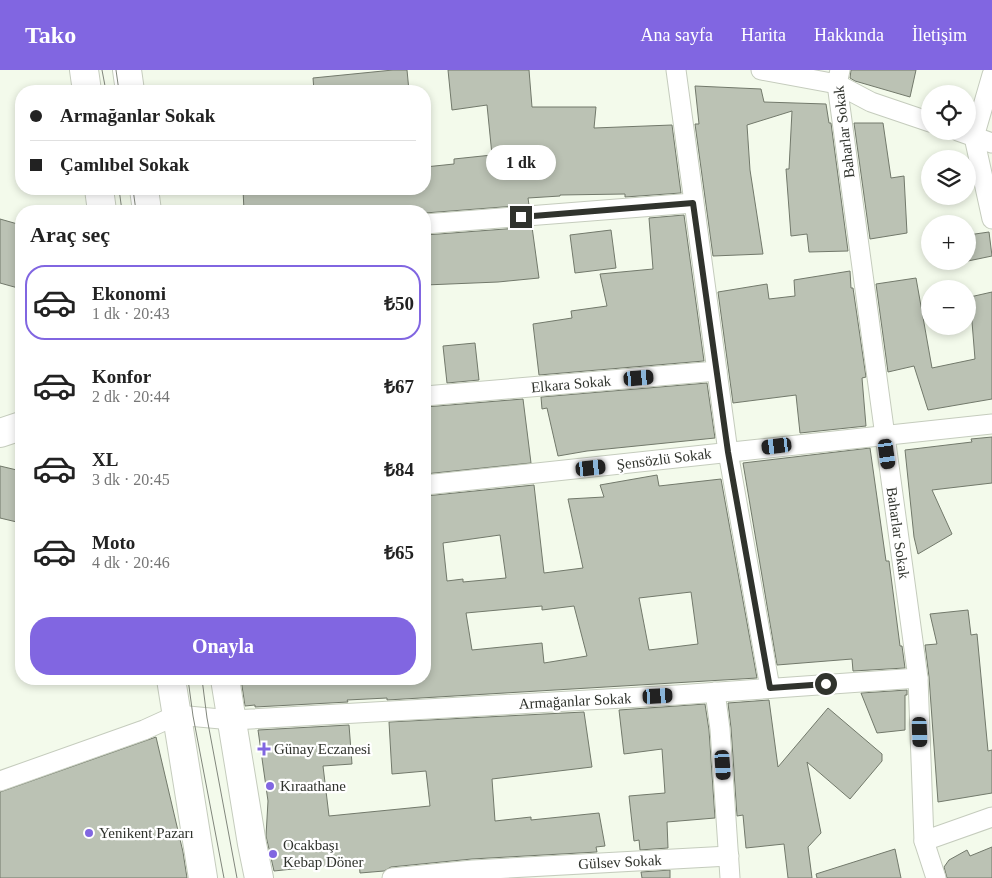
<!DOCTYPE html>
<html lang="tr">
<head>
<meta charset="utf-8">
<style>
	body { margin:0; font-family:"Times New Roman",serif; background:#f6f6f6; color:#222; height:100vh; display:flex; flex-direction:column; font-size:19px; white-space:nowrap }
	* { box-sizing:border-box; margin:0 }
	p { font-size:16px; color:#767676 }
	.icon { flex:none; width:28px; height:28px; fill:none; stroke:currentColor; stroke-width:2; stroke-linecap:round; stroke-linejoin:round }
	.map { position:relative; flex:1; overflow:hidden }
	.panel { position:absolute; left:15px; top:135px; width:416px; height:480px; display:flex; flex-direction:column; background:#fff; border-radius:20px; box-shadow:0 2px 8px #0003 }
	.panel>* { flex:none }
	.top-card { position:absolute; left:15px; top:15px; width:416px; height:110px; border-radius:20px; box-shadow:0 2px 8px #0003; display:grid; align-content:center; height:110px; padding:0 15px; background:#fff }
	.controls { position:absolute; left:921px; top:15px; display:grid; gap:10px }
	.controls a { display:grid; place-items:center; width:55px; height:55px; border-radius:50%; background:#fff; box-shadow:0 2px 8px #0003; font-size:25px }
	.end { position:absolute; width:22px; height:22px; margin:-11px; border:6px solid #30332d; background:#fff; box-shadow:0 0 0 2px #fff }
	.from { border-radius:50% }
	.bubble { position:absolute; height:35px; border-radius:18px; background:#fff; box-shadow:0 2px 8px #0003; font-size:16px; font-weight:600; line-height:35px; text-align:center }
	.car { position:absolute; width:15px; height:30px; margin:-15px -8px; border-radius:6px; box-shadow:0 0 4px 1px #0007; background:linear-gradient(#222 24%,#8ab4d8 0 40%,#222 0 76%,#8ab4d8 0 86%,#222 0) }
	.top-card b { display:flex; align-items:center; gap:18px; height:48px; font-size:19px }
	.top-card b+b { border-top:1px solid #e0e0e0 }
	.top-card i { width:12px; height:12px; background:#222 }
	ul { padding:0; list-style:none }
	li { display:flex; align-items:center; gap:15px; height:75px; margin:0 10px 8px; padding:0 5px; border:2px solid transparent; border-radius:20px }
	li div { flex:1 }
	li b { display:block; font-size:19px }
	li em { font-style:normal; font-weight:600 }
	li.selected { border-color:#8166e1 }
	li>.icon { width:45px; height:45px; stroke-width:1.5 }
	h2 { padding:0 15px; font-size:22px; line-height:60px }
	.button { display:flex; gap:10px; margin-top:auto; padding:10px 15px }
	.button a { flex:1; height:58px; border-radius:20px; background:#8166e1; color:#fff; font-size:20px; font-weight:600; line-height:58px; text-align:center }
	header { display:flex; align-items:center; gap:30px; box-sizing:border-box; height:70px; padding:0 25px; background:#8166e1; color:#fff }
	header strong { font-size:24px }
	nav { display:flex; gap:28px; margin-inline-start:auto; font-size:18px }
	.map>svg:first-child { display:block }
</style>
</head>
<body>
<header>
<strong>Tako</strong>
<nav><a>Ana sayfa</a><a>Harita</a><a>Hakkında</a><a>İletişim</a></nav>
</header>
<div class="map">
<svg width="992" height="808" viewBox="0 0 992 808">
	<rect width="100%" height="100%" fill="#f3faeb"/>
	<g fill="#bbc2b4" stroke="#72796b" fill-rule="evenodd">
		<path d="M393,0H407L409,21H314L313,8Z"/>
		<path d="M448,0H529L532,37H596L594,58L672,55L681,123L625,127V124L560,125V126L528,128L529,135L425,143V141H367V139L348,141H244L243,119H425V97L454,94V89L492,85L487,35L452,40Z"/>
		<path d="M851,0H916L910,27L855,11L850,8Z"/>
		<path d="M695,16L761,19L764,32L826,34L829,53H831L848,181L809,182L807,164L791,166L786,99H789L792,41L747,55L750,100L763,184L713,186L695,54H699Z"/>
		<path d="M854,53H883L891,108L904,106L907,163L870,169Z"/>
		<path d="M684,145L704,291L539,305L533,254L572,248L571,241L607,236L600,204L653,199L649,148Z"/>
		<path d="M0,149L21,155V206L18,218L0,213Z"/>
		<path d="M532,157L539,208L498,212L425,215V165Z"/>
		<path d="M611,160L616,198L575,203L570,165Z"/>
		<path d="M989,162L992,186L968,191V165Z"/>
		<path d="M850,201L851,218H853L866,307L862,308L866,356L800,363L796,325L733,333L718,222L767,214L769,229L795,226L794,210Z"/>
		<path d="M916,208L932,298L975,289L970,227L992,222V329L928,340L914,296L888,302L876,214Z"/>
		<path d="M475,273L479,310L447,313L443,276Z"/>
		<path d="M707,313L715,368L587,381L558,386L547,338L542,339L541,327Z"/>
		<path d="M523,329L531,393L425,404V337Z"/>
		<path d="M992,367V413L932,420L952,464L918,484L914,467L905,380L972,372L971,369Z"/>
		<path d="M870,378L886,491H889L900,576H902L905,598L853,601L852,589L777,595L743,393Z"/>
		<path d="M0,396L21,401V453L0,448Z"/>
		<path d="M657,405L659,416L721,409L757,608L387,630V628L347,630L348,632L255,637V635L245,636L241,609H425V426L534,415L544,503L583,498L568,429L604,427L600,415ZM500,465L506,508L463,512V509L447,511L443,473ZM691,522L698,574L649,580L639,528ZM542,536V540L574,536L587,586L544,593L542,573L472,580L466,543Z"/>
		<path d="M968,540L971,565L977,564L988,681L992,680V723L938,732L929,607L925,575L937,574L930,544Z"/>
		<path d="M907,620V625H905V660L877,663L861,623Z"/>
		<path d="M769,630L778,697L828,638L882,684V691L850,729L807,692L821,763L808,777L812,808H788L784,774L746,778L743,745L737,746L731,658L728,633Z"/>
		<path d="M705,634L709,660L715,748L667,752L668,778L640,780L639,770L634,771L629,726L665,723L662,679L624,684L619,640Z"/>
		<path d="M584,642L592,697L492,709L495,751L531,747V750L599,743L605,776L596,777L597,782L472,789L391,797L384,801L360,803L359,792L274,801L266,766L268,731L258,660L349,655L352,694L323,696L329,746L430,736L426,701L392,704L389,652Z"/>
		<path d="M156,667L183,782L187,808H0V722Z"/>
		<path d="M992,777V808H947L944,797L949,790L967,780L970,786Z"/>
		<path d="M895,779L901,808H817L816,804Z"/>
		<path d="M670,800V808H642L641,802Z"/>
	</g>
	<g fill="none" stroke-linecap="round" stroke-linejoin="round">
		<g stroke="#c5ccbd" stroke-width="21">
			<g id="street">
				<path d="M676,0L728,382L770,618"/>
				<path d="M761,0L837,14L871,32L930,52"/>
				<path d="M840,0L837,14L918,608L924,771L936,808"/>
				<path d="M992,5L974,67L992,149"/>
				<path d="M958,61L992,73"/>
				<path d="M425,154L693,133"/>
				<path d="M425,326L717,301"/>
				<path d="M425,415C614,396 803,373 992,354"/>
				<path d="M715,622L720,659L730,808"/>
				<path d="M0,711L144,660L177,645L232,650L677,625L918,608"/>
				<path d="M924,771L992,747"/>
				<path d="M392,808L473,800L729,786"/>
			</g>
		</g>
		<g stroke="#c5ccbd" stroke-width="30">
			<path id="secondary" d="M0,363L21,356"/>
		</g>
		<g stroke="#c5ccbd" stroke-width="30">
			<g id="primary">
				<path d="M84,0L87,21"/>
				<path d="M127,0L130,21"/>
				<path d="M99,119L102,141"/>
				<path d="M144,119L147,141"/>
				<path d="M171,609L203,808"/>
				<path d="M225,609L252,774L259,808"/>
			</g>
		</g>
		<use href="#street" stroke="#fff" stroke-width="19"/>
		<use href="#secondary" stroke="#fff" stroke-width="28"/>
		<use href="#primary" stroke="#fff" stroke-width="28"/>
		<g stroke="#81867c" stroke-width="1">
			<path d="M102,0L106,21"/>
			<path d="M116,0L119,21"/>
			<path d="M119,119L122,141"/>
			<path d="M133,119L136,141"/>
			<path d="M188,609L193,646L224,808"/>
			<path d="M202,609L207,648L237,808"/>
		</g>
	</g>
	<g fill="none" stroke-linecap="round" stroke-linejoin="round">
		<path stroke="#30332d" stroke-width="6" d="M521,147L693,133L728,382L770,618L826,614"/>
	</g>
	<g fill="#8166e1" stroke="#fff" stroke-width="2">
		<path d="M261.5 671.5h5v5h5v5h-5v5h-5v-5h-5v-5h5z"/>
		<circle cx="270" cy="716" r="5"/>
		<circle cx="89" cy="763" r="5"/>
		<circle cx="273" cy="784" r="5"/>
	</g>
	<g text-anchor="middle" stroke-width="4.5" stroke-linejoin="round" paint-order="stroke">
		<g font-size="15" fill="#30332d" stroke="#fff">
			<text transform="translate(844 62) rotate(-97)" y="5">Baharlar Sokak</text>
			<text transform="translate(571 314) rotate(-5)" y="5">Elkara Sokak</text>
			<text transform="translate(664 389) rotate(-7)" y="5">Şensözlü Sokak</text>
			<text transform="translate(898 463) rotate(82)" y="5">Baharlar Sokak</text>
			<text transform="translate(575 631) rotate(-3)" y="5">Armağanlar Sokak</text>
			<text transform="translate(620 792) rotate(-3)" y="5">Gülsev Sokak</text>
		</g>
		<g font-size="15" fill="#30332d" stroke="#fff" text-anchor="start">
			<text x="274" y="684">Günay Eczanesi</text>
			<text x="280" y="721">Kıraathane</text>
			<text x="99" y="768">Yenikent Pazarı</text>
			<text x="283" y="780">Ocakbaşı<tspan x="283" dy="17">Kebap Döner</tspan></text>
		</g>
	</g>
</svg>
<div class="controls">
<a><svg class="icon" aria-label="locate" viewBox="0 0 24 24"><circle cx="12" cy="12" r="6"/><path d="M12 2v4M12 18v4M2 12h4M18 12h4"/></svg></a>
<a><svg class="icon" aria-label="layers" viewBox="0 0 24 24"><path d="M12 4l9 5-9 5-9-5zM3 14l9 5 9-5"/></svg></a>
<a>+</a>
<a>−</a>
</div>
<i class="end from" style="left:826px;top:614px"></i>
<i class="end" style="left:521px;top:147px"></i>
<div class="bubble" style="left:486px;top:75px;width:70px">1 dk</div>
<i class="car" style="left:639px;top:308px;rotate:85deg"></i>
<i class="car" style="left:777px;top:376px;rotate:263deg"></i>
<i class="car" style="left:887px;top:384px;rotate:172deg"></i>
<i class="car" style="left:591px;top:398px;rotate:84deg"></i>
<i class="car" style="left:658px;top:626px;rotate:87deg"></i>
<i class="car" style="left:920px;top:662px;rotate:178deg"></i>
<i class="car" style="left:723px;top:695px;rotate:176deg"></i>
<div class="top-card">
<b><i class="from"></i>Armağanlar Sokak</b>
<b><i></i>Çamlıbel Sokak</b>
</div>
<section class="panel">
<h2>Araç seç</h2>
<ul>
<li class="selected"><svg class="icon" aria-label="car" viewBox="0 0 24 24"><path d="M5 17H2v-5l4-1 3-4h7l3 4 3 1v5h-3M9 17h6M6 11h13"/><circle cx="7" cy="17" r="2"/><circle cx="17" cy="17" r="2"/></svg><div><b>Ekonomi</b><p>1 dk · 20:43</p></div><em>₺50</em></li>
<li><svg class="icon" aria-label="car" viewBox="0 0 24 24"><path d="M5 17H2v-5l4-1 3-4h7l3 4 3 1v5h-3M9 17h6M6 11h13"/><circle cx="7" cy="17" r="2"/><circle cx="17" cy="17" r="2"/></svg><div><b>Konfor</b><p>2 dk · 20:44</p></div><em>₺67</em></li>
<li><svg class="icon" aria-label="car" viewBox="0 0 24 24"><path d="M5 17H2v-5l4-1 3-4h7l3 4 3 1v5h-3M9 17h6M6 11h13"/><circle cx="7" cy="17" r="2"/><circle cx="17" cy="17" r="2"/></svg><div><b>XL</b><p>3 dk · 20:45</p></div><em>₺84</em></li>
<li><svg class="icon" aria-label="car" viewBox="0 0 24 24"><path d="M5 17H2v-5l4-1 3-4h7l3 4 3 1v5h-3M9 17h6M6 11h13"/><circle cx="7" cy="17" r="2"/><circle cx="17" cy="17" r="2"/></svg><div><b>Moto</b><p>4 dk · 20:46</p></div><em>₺65</em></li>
</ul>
<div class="button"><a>Onayla</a></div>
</section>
</div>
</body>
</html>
